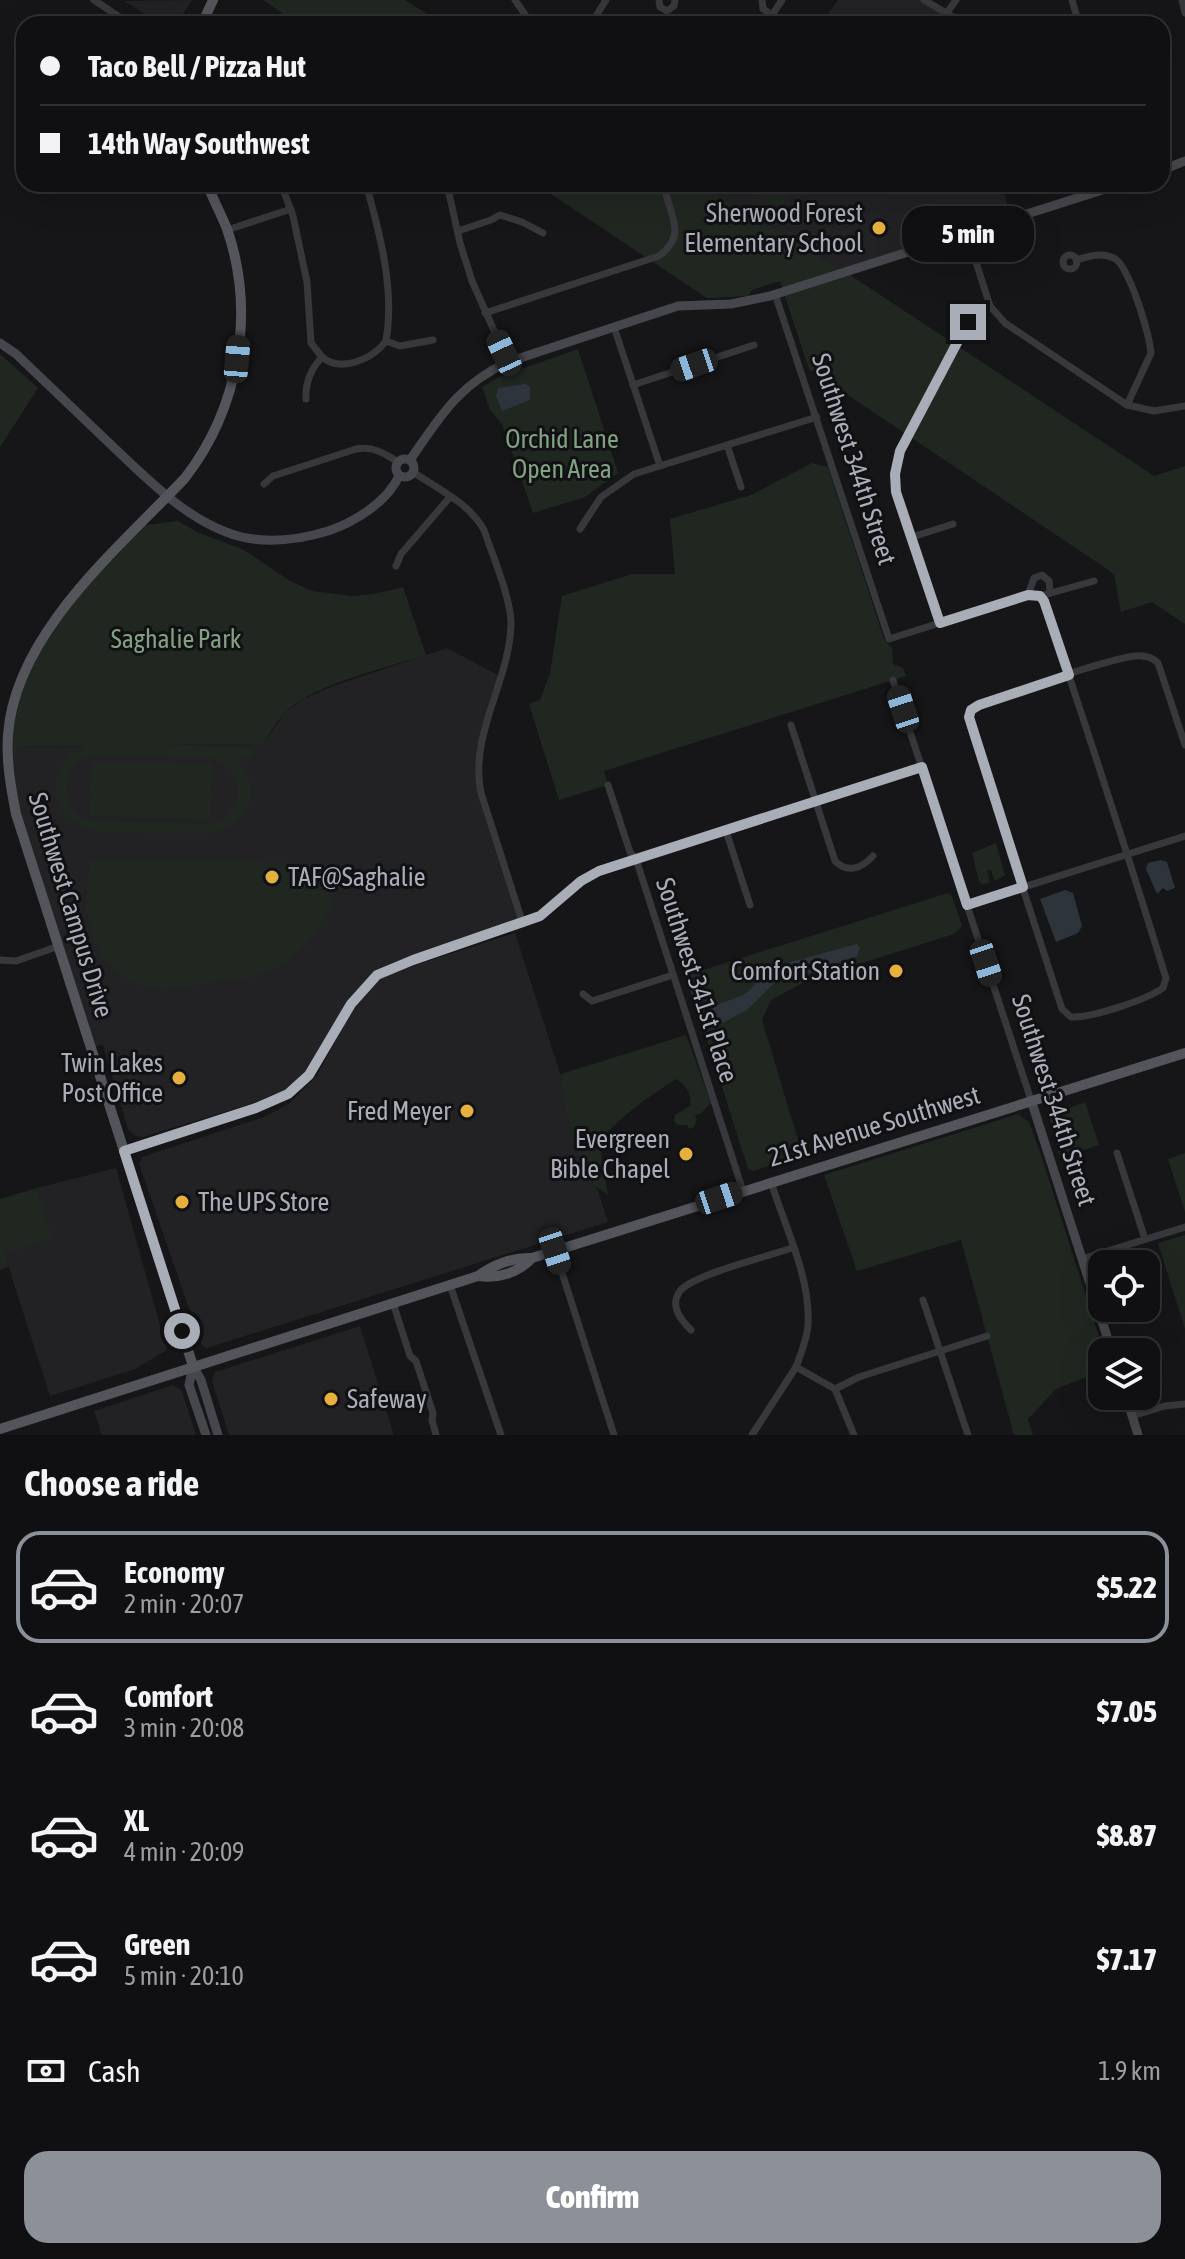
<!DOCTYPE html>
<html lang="en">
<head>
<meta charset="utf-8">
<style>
	body { margin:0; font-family:"Asap Condensed",sans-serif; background:#1e1e20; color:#f1f3f6; height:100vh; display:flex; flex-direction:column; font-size:30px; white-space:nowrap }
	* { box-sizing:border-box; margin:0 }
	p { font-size:26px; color:#9c9d9f }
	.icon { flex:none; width:44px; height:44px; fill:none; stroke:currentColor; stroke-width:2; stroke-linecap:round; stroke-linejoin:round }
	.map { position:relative; height:1435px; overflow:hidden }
	.drawer { display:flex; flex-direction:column; background:#101012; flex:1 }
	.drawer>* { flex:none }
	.banner { position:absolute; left:16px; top:16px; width:1154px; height:176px; border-radius:24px; box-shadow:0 8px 32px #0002,0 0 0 2px #303032; display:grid; align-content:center; height:176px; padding:0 24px; background:#101012 }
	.tools { position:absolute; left:1088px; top:1250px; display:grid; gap:16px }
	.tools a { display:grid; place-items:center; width:72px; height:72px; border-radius:16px; background:#101012; box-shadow:0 8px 32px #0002,0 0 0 2px #303032; font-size:40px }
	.end { position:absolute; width:36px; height:36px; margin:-18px; border:10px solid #a9adb7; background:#111; box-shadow:0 0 0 4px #111 }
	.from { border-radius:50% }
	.bubble { position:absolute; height:56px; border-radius:24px; background:#101012; box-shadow:0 8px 32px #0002,0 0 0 2px #303032; font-size:26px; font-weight:800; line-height:56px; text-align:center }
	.car { position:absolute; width:24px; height:48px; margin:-24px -12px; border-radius:10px; box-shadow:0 0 6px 2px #0007; background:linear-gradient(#222 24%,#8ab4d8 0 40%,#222 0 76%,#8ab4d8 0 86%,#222 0) }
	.banner b { display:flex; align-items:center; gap:28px; height:76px; font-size:30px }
	.banner b+b { border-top:2px solid #303032 }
	.banner i { width:20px; height:20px; background:#f1f3f6 }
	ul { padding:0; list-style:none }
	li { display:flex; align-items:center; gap:24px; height:112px; margin:0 16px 12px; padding:0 8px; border:4px solid transparent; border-radius:24px }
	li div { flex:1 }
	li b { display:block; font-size:30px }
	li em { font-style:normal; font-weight:800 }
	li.active { border-color:#8c9099 }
	li>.icon { width:72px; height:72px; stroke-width:1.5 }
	h2 { padding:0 24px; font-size:36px; line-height:96px }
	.pay { display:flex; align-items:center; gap:20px; height:88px; padding:0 24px; font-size:30px }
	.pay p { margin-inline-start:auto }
	.button { display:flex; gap:16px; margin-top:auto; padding:16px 24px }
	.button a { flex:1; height:92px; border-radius:24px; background:#8c9099; color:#fff; font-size:32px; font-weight:800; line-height:92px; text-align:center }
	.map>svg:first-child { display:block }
</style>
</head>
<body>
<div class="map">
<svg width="1185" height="1435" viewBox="0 0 1185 1435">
	<rect width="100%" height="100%" fill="#161618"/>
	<g fill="#222225">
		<path d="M192,0L176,24H161L124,1Z"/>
		<path d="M838,0H924L946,14L950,24H821Z"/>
		<path d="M710,184H1001L1012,219L844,271L707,189Z"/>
		<path d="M447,648L500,676L478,775L523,924L388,969L360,991L317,1064L279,1099L274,1094L257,1102L143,1137L135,1136L128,1129L103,1045L93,1047L16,814L8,747L263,744L284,714L301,700L333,686Z"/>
		<path d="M515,933L608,1222L207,1348L202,1346L139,1164L142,1157L264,1117L290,1103L317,1075L357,1001L380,979L394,972Z"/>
		<path d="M116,1168L167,1350L135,1369L50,1396L4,1253L52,1238L37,1188Z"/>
		<path d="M360,1326L394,1435H229L212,1381L215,1372Z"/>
		<path d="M173,1385L182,1391L196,1435H102L94,1411Z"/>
	</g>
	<g fill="#202721" fill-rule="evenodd">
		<path d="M263,0H405L443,24H298Z"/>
		<path d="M536,184H700L844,271L1154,476L1185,466V624L1152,602L1121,612L1114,575L1110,571L809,369L780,281L752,290L748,296L707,298Z"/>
		<path d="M744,184H797L781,207L776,209Z"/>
		<path d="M578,349L618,473L585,497L533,513L502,424L490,410L482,387L499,377Z"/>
		<path d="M0,354L38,388L0,447Z"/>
		<path d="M812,463L828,467L884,639L892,648L893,664L903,668L906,676L604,771L608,785L559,800L529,704L540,700L550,673L562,596L632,574H675L670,519L751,495Z"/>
		<path d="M178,521L197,532L244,550L290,581L312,591L352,596L374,594L403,587L426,655C389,667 317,684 290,708C279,718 271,731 263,744L165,745L254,748L253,758H236C267,790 246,831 204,833L98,832C48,820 40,770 85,746L8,747V731L39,644L139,526ZM93,755L212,758C247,770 247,814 211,824L86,819C56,804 61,764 93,755Z"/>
		<path d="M91,761L212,764L210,820L90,816Z"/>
		<path d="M996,843L1005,875L995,881L991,870L987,871L990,883L982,884L979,881L972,853Z"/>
		<path d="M221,860L337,866C336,876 335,888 333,898C319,945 268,988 218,977L217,980C201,984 184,989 168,989C115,989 86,949 86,898C86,886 89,873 91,861Z"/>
		<path d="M948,893L952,896L962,926L954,934L808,980L771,1000L762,1020L802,1153L801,1156L753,1171L748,1169L699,1014L684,976Z"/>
		<path d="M686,1035L711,1103L700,1114L695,1115L697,1120L694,1127L689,1129L687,1125H678L674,1121L675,1115L690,1106C693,1094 684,1084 676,1079C647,1098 622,1115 599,1141L608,1195L588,1180L565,1107L561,1074Z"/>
		<path d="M1085,1102L1099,1145L1060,1158L1049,1116Z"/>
		<path d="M1018,1114L1029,1122L1041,1155L1104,1352L1102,1371L1056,1389L1028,1419L1033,1435H1014L961,1240L857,1271L824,1175Z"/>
		<path d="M1185,1153V1212L1168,1159Z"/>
		<path d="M37,1188L53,1239L5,1253L8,1267L0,1270V1199Z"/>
		<path d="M1185,1235V1329L1158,1243Z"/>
	</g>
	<g fill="#2d343b">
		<path d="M526,384L530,387V400L502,411L496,396L498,388Z"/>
		<path d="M1161,860L1167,862L1175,888L1167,891L1163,888L1157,894L1146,869L1148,863Z"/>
		<path d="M1065,890L1073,893L1082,926L1078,933L1056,942L1040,899Z"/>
		<path d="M857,944L860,948L857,956L797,977L790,973V962Z"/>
		<path d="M771,972L776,977L774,983L747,1010L722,1023L713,1020L710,1012C717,1001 734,1001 746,993C756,986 758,975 771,972Z"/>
	</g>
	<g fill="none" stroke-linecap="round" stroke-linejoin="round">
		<g stroke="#37383c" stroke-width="7">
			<path d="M94,0L130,24"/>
			<path d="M515,0L526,16L537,24"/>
			<path d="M659,0L660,7L667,11L674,6L675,0"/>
			<path d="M762,0L763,9L772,15"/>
			<path d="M924,0L965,24"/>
			<path d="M1072,0L1079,24"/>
			<path d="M1182,0L1185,13"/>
			<path d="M946,14L956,0"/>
			<path d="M591,24L606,0"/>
			<path d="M766,24L782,0"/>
			<path d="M1056,24L1077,18"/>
			<path d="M281,184L293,216L307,282L311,343L322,357C311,369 305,382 306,399"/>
			<path d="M447,184L460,243L472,281L508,362"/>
			<path d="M227,230L291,209"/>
			<path d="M458,231L491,220L500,215L522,222L543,233"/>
			<path d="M967,234L990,306L1005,323L1127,405L1154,411L1185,406"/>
			<circle cx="1070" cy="262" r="7"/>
			<path d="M1076,260C1089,256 1101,252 1114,258C1130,267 1149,334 1151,353L1127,405"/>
			<path d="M775,294L889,639L1028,595L1040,596L1094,581"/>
			<path d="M485,313L659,256C691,233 665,211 665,184"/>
			<path d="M614,327L660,466"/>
			<path d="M386,341L400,346L433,340"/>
			<path d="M322,357C341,373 373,359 386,341C395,290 380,234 366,184"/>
			<path d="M633,385L754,345"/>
			<path d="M727,445L741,487"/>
			<path d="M413,472C438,489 469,503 484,530C492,554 512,601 511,625C509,683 469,734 481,793L523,924"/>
			<path d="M264,484L273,476L356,449C373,446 384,453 398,462"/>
			<path d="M580,529L601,497L634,474L817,417"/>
			<path d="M912,537L953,524"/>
			<path d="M396,566L401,554L450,497"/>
			<path d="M1028,595L1034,578L1042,575L1049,581L1050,593"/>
			<path d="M1040,596L1044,601C1086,726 1127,852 1166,978L1163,988C1146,1000 1091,1018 1071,1017L1062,1009L970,725L971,710C984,699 1114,658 1135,656C1144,655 1152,657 1158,663L1185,745"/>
			<path d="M940,623L896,492L895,474L900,451L965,326L976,313L990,306"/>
			<path d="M893,680L1031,1100"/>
			<path d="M791,725L835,861C848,874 862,868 873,856"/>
			<path d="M608,785L630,852L636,859L743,1191"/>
			<path d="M726,831L750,905"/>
			<path d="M967,905L1185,836"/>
			<path d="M0,960L16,961L59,946"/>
			<path d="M583,994L592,1001L673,975"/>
			<path d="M124,1151L256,1108L288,1094L309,1075L351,1004L377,975L413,960L540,916L581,881L599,871L922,767"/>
			<path d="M1117,1153L1145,1239"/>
			<path d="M771,1182C785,1227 811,1278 808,1325C807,1340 801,1353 796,1367L835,1389L854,1435"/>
			<path d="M555,1251L614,1435"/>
			<path d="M1082,1259L1185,1227"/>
			<path d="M450,1285L501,1435"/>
			<path d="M923,1300L968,1435"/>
			<path d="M393,1303L410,1356L416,1361L433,1413L432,1420L436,1435"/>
			<path d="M691,1330C681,1320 669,1306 680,1291C692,1275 769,1256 792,1248"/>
			<path d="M835,1389L859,1377L987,1336"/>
			<path d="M1132,1416L1165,1406L1185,1404"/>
			<path d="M752,1435L796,1367"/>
		</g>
		<g stroke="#45474c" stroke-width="9">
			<path d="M1162,170L1185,161"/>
			<path d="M0,343L16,354C53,389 90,425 127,460C157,488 187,517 226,532C259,545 295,541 328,531C355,522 387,502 399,476"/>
			<circle cx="405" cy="468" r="9"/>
			<path d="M410,460C440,417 458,385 508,362L678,306L731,304L770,296L1121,184"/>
			<path d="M1031,1100L1112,1352"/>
			<path d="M193,1366L201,1380L218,1435"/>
			<path d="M193,1366L189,1385L206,1435"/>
			<path d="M1126,1396L1138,1435"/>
		</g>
		<g stroke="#53555b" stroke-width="10">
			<path d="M202,24L213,0"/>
			<path d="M532,1258C518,1273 498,1279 478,1276C493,1265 513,1257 532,1258L1185,1053"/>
			<path d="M193,1366L16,814C11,788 6,761 8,735C15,633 120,547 185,478C239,408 256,313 227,229C221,214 213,199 207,184"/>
			<path d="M0,1429L478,1276"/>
		</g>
	</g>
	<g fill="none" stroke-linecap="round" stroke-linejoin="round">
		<path stroke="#a9adb7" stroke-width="10" d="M182,1331L124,1151L256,1108L288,1094L309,1075L351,1004L377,975L413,960L540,916L581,881L599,871L922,767L967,905L1023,887L969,717L971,710L979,705L1069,675L1044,601L1040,596L1028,595L940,623L896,492L895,474L900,451L968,322"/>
	</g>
	<g fill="#e6b03f" stroke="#111113" stroke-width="3">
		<circle cx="879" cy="228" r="8"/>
		<circle cx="272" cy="877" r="8"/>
		<circle cx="896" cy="971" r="8"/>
		<circle cx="179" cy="1078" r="8"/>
		<circle cx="467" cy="1111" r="8"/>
		<circle cx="686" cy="1154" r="8"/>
		<circle cx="182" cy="1202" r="8"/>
		<circle cx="331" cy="1399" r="8"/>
	</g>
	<g text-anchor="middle" stroke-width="6" stroke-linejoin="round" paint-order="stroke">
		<g font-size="26" fill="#a9adb7" stroke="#111113" text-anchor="end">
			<text x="863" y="222">Sherwood Forest<tspan x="863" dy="30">Elementary School</tspan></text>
			<text x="288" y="886" text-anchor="start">TAF@Saghalie</text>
			<text x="880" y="980">Comfort Station</text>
			<text x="163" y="1072">Twin Lakes<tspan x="163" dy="30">Post Office</tspan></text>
			<text x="451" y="1120">Fred Meyer</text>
			<text x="670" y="1148">Evergreen<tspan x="670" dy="30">Bible Chapel</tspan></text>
			<text x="198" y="1211" text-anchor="start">The UPS Store</text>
			<text x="347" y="1408" text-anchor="start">Safeway</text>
		</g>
		<g font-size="26" fill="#81a183" stroke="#111113">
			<text x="562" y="448">Orchid Lane<tspan x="562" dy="30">Open Area</tspan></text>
			<text x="176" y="648">Saghalie Park</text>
		</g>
		<g font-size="26" fill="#a9adb7" stroke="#111113">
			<text transform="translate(854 459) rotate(72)" y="9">Southwest 344th Street</text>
			<text transform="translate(71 905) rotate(73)" y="9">Southwest Campus Drive</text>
			<text transform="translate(697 980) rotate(72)" y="9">Southwest 341st Place</text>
			<text transform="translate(1054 1100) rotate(72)" y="9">Southwest 344th Street</text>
			<text transform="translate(874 1126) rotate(-17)" y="9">21st Avenue Southwest</text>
		</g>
	</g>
</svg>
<div class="tools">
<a><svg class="icon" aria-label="locate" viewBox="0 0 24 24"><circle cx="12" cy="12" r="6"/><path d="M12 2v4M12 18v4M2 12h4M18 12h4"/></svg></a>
<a><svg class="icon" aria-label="layers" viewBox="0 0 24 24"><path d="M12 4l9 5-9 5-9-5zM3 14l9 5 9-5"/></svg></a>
</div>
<i class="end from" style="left:182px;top:1331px"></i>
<i class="end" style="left:968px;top:322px"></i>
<div class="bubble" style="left:902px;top:206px;width:132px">5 min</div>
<i class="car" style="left:504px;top:353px;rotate:335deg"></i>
<i class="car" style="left:237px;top:359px;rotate:5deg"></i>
<i class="car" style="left:694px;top:365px;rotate:251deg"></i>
<i class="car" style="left:903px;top:709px;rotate:342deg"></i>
<i class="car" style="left:986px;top:963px;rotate:162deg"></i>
<i class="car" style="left:719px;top:1198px;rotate:72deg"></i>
<i class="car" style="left:555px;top:1251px;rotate:162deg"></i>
<div class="banner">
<b><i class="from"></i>Taco Bell / Pizza Hut</b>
<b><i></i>14th Way Southwest</b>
</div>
</div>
<section class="drawer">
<h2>Choose a ride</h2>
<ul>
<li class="active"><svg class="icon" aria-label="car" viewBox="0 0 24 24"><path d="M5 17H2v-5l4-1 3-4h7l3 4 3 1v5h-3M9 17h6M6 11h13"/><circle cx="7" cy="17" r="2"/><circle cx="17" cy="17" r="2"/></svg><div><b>Economy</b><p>2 min · 20:07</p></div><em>$5.22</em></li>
<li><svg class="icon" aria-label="car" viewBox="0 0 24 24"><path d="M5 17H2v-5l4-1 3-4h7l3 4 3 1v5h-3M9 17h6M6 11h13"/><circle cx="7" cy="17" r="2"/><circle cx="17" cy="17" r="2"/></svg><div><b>Comfort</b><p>3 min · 20:08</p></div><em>$7.05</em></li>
<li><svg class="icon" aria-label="car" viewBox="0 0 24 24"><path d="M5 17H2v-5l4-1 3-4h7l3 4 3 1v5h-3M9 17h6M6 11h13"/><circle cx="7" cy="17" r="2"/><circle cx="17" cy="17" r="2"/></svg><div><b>XL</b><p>4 min · 20:09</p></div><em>$8.87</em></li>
<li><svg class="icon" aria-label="car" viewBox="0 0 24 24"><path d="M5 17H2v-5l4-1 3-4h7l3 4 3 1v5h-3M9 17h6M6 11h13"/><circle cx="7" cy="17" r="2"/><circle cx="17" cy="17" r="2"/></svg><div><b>Green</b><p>5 min · 20:10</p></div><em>$7.17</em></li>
</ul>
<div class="pay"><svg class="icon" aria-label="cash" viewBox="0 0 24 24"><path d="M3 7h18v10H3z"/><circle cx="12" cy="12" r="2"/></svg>Cash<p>1.9 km</p></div>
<div class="button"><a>Confirm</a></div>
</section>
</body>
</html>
